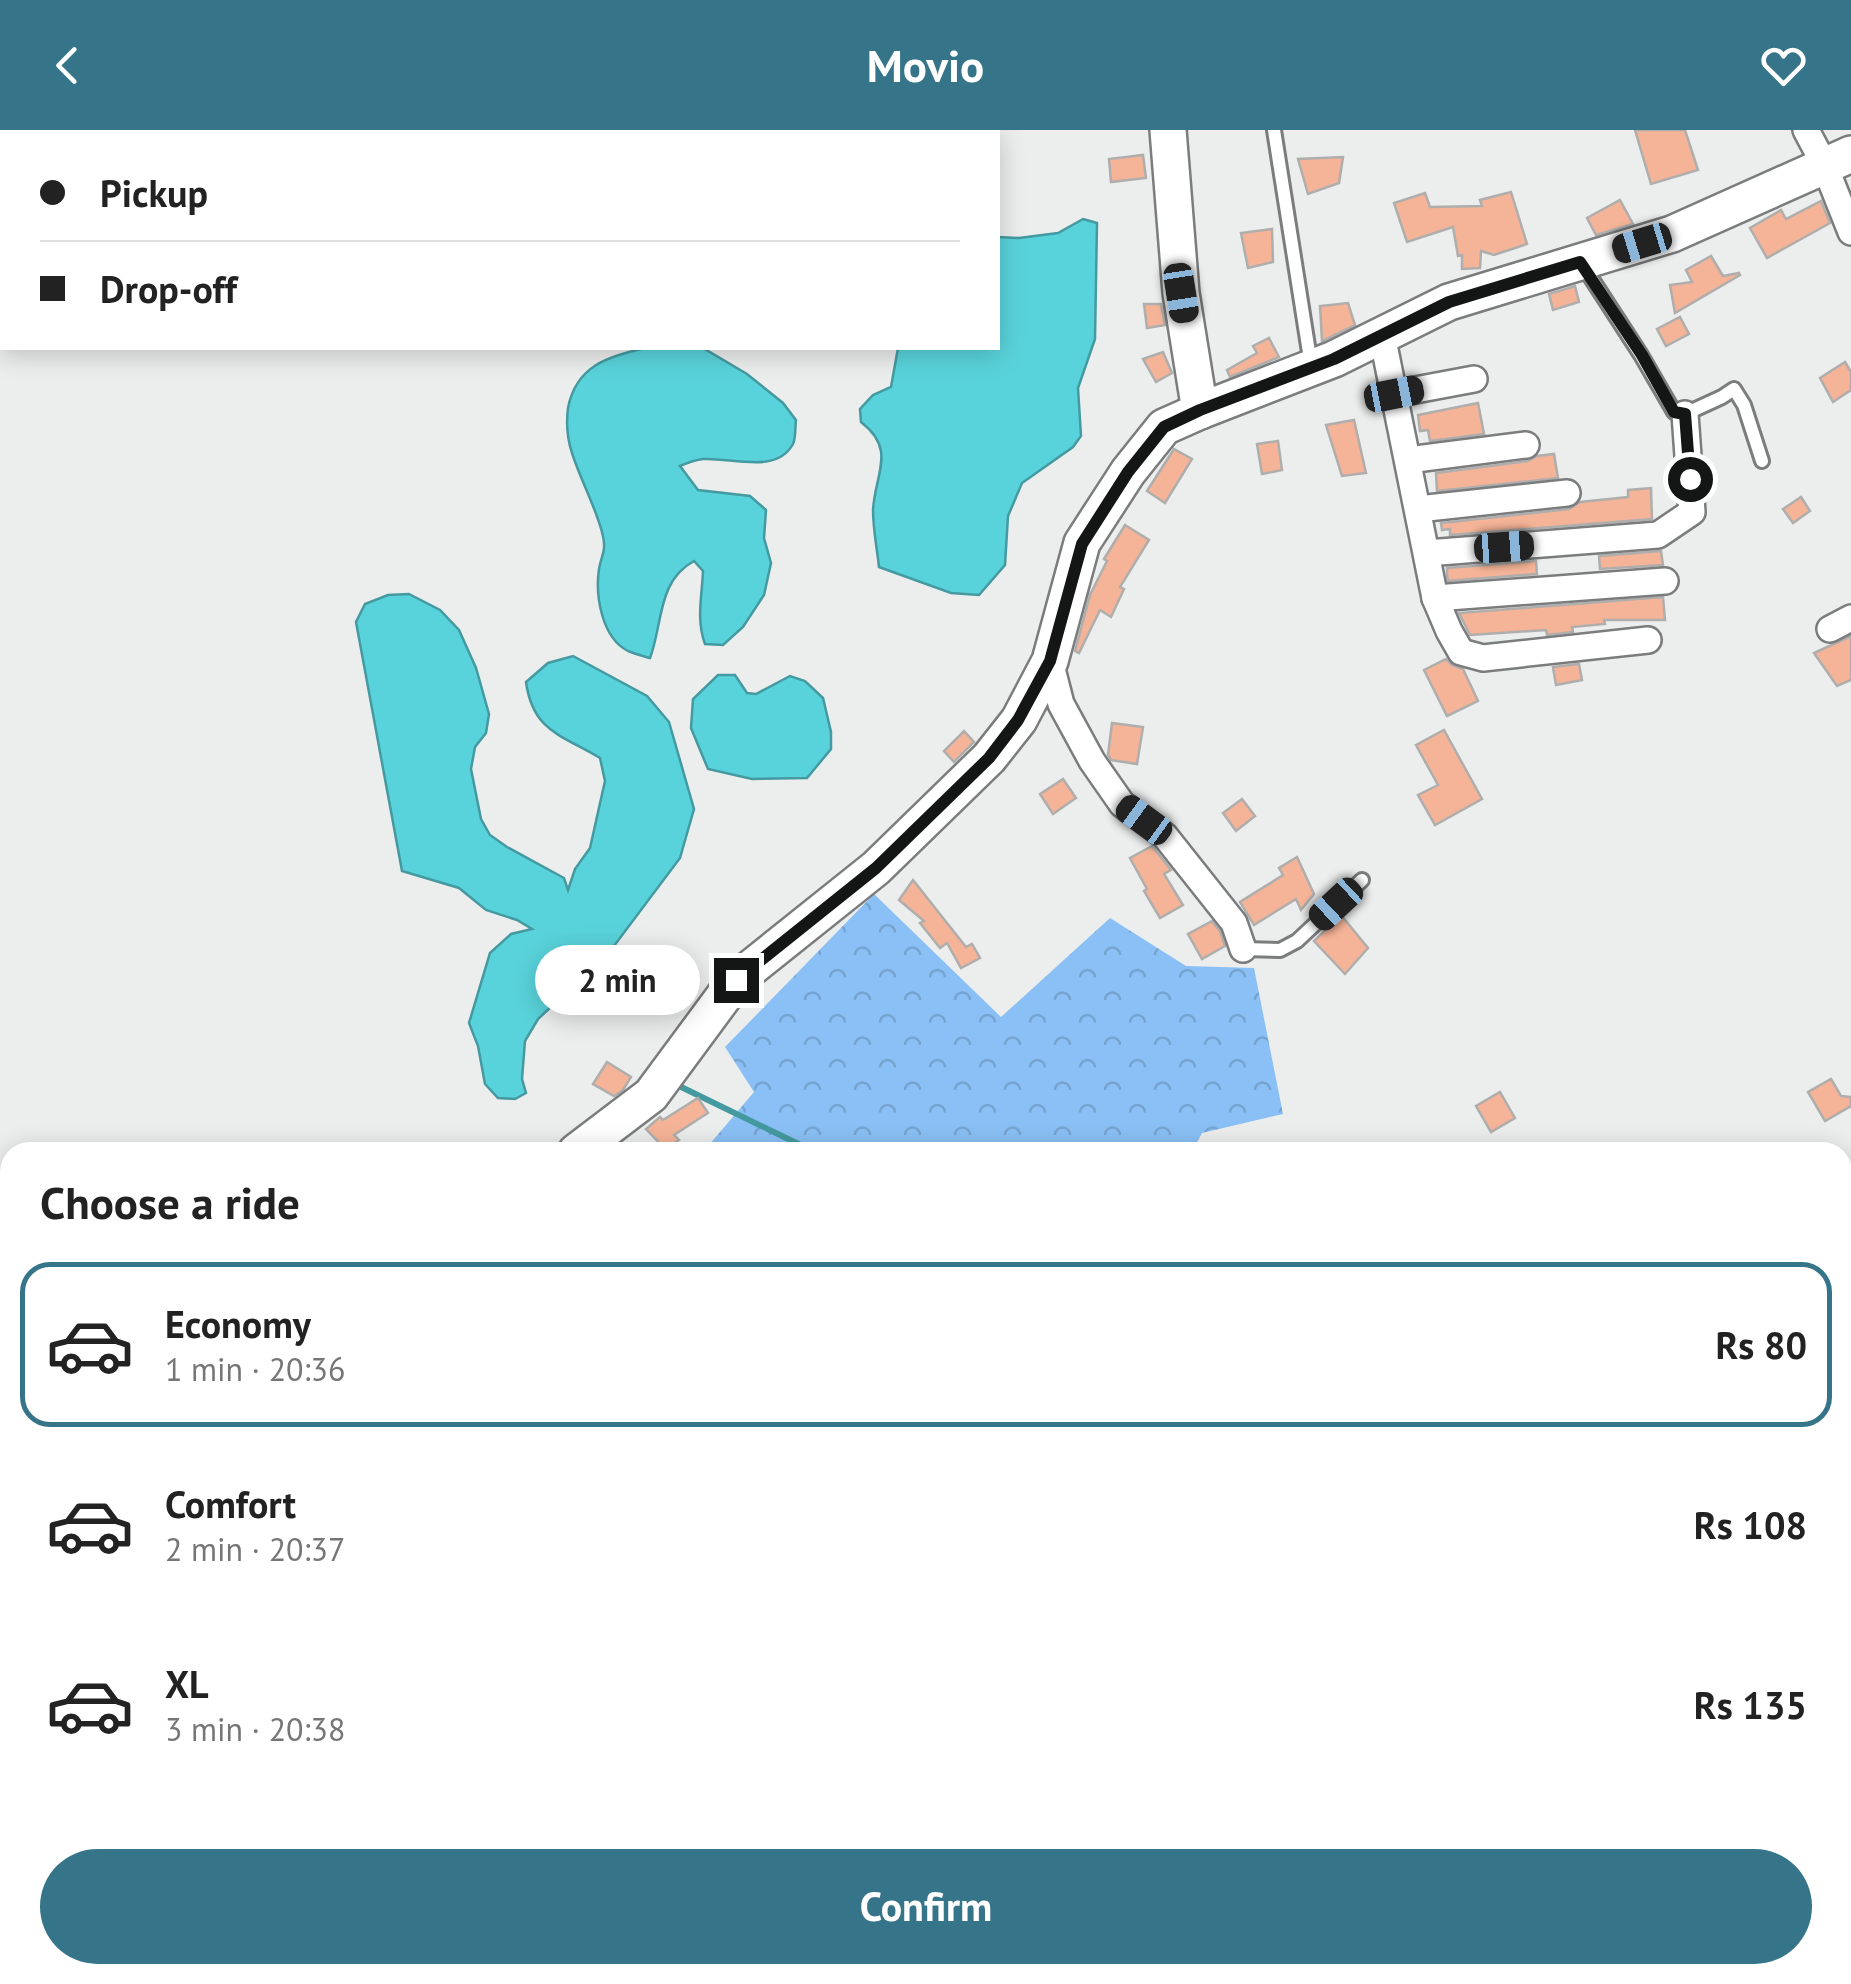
<!DOCTYPE html>
<html lang="en">
<head>
<meta charset="utf-8">
<style>
	body { margin:0; font-family:"PT Sans",sans-serif; background:#f6f6f6; color:#222; height:100vh; display:flex; flex-direction:column; font-size:38px; white-space:nowrap }
	* { box-sizing:border-box; margin:0 }
	p { font-size:32px; color:#767676 }
	.icon { flex:none; width:55px; height:55px; fill:none; stroke:currentColor; stroke-width:2; stroke-linecap:round; stroke-linejoin:round }
	.map { position:relative; flex:1; overflow:hidden }
	.drawer { position:absolute; left:0px; top:1012px; width:1852px; height:842px; display:flex; flex-direction:column; background:#fff; border-radius:30px 30px 0 0; box-shadow:0 5px 25px #0003 }
	.drawer>* { flex:none }
	.banner { position:absolute; left:0px; top:0px; width:1000px; height:220px; box-shadow:0 5px 25px #0003; display:grid; align-content:center; height:220px; padding:0 40px; background:#fff }
	.end { position:absolute; width:45px; height:45px; margin:-22px; border:12px solid #141515; background:#fff; box-shadow:0 0 0 5px #fff }
	.from { border-radius:50% }
	.bubble { position:absolute; height:70px; border-radius:35px; background:#fff; box-shadow:0 5px 25px #0003; font-size:32px; font-weight:600; line-height:70px; text-align:center }
	.car { position:absolute; width:30px; height:60px; margin:-30px -15px; border-radius:12px; box-shadow:0 0 8px 2px #0007; background:linear-gradient(#222 24%,#8ab4d8 0 40%,#222 0 76%,#8ab4d8 0 86%,#222 0) }
	.banner b { display:flex; align-items:center; gap:35px; height:95px; font-size:38px }
	.banner b+b { border-top:2px solid #e0e0e0 }
	.banner i { width:25px; height:25px; background:#222 }
	ul { padding:0; list-style:none }
	li { display:flex; align-items:center; gap:30px; height:165px; margin:0 20px 15px; padding:0 20px; border:5px solid transparent; border-radius:30px }
	li div { flex:1 }
	li b { display:block; font-size:38px }
	li em { font-style:normal; font-weight:600 }
	li.current { border-color:#367589 }
	li>.icon { width:90px; height:90px; stroke-width:1.5 }
	h2 { padding:0 40px; font-size:45px; line-height:120px }
	.cta { display:flex; gap:20px; margin-top:auto; padding:20px 40px }
	.cta a { flex:1; height:115px; border-radius:60px; background:#367589; color:#fff; font-size:40px; font-weight:600; line-height:115px; text-align:center }
	header { display:flex; justify-content:space-between; align-items:center; height:130px; padding:0 40px; background:#367589; color:#fff; font-size:45px; font-weight:600 }
	.map>svg:first-child { display:block }
</style>
</head>
<body>
<header><svg class="icon" aria-label="back" viewBox="0 0 24 24"><path d="M15 5l-7 7 7 7"/></svg>Movio<svg class="icon" aria-label="heart" viewBox="0 0 24 24"><path d="M12 20l-8-8c-3-5 5-10 8-4 3-6 11-1 8 4z"/></svg></header>
<div class="map">
<svg width="1851" height="1854" viewBox="0 0 1851 1854">
	<defs>
		<pattern id="forest-crowns" width="20" height="18" patternUnits="userSpaceOnUse" patternTransform="scale(2.5)"><rect width="20" height="18" fill="#8ac0f5"/><path d="M2 6a3 3 0 1 1 6 0M12 15a3 3 0 1 1 6 0" fill="none" stroke="#76a4d1"/></pattern>
	</defs>
	<rect width="100%" height="100%" fill="#eceded"/>
	<g fill="url(#forest-crowns)">
		<path d="M874,764L1001,887L1110,788L1186,836L1254,838L1283,984L1202,1003L1192,1022H1059L1055,1019L1043,1022H703L754,962L725,917Z"/>
		<path d="M520,1845H645L649,1854H518Z"/>
		<path d="M937,1845H1044L1042,1854H932L938,1850Z"/>
	</g>
	<g fill="#59d3db" stroke="#449aa0" stroke-width="2.5">
		<path d="M1083,89L1097,93L1095,209L1078,258L1081,306L1073,317L1022,353L1008,386L1005,435L979,465L951,463L879,437C877,418 873,399 873,380C875,343 897,320 861,292L860,279L873,265L891,257L898,218H998V107L1019,108L1058,103Z"/>
		<path d="M646,218H703L747,244L783,273L796,290C795,296 796,308 793,314C776,345 731,327 703,329C695,330 687,333 680,336L698,360L750,366L766,380L764,408L771,433L764,465L743,497L723,515L705,514C696,490 702,466 703,441L694,431C657,451 663,494 650,528C643,526 635,524 628,521C602,508 595,466 599,439C602,422 607,422 602,402C594,373 581,351 572,323C567,308 566,294 568,278C576,236 608,226 646,218Z"/>
		<path d="M409,464L440,480L459,500L476,538L489,584L486,603L475,617L471,639L481,689L490,705L507,717L564,748L568,760L575,739L590,718L605,651L600,628C562,605 533,602 526,552L548,533L573,526L647,566L669,592L694,679L680,728L608,824L538,889L525,911L522,949L526,963L515,969L498,968L485,954L478,916L469,893L490,823L511,804L532,799L517,790L486,780L459,758L402,741L356,492L365,474L388,465Z"/>
		<path d="M718,545H735L747,563L756,564L790,546L805,551L823,568L831,602V619L807,648L752,649L708,639L691,598L693,569Z"/>
	</g>
	<g fill="none" stroke-linecap="round" stroke-linejoin="round">
		<path stroke="#449aa0" stroke-width="6" d="M675,954L815,1022"/>
	</g>
	<g fill="#f5b497" stroke="#afaead" stroke-width="2.5">
		<path d="M1635,0H1685L1698,40L1651,54Z"/>
		<path d="M1143,25L1146,48L1111,52L1109,29Z"/>
		<path d="M1343,27L1339,53L1308,64L1298,29Z"/>
		<path d="M1511,62L1527,114L1494,125L1481,121L1480,138L1462,139V125L1458,126L1453,97L1407,112L1394,73L1425,63L1430,77L1482,76L1480,70Z"/>
		<path d="M1620,70L1633,94L1596,105L1587,88Z"/>
		<path d="M1821,71L1830,93L1767,128L1750,98L1781,80L1786,89Z"/>
		<path d="M1272,99L1273,132L1248,138L1241,103Z"/>
		<path d="M1711,126L1723,146L1739,143L1740,145L1675,183L1670,155L1692,152L1686,140Z"/>
		<path d="M1575,156L1579,172L1553,180L1549,164Z"/>
		<path d="M1348,173L1355,195L1322,211L1320,176Z"/>
		<path d="M1144,174H1161L1165,195L1147,198Z"/>
		<path d="M1680,187L1689,204L1666,216L1657,199Z"/>
		<path d="M1269,208L1279,227L1230,247L1227,240L1257,223L1253,216Z"/>
		<path d="M1163,222L1172,243L1156,252L1143,229Z"/>
		<path d="M1845,232L1851,242V260L1833,272L1820,248Z"/>
		<path d="M1478,273L1484,304L1430,311L1428,300L1420,301L1418,285Z"/>
		<path d="M1354,290L1366,343L1342,346L1326,295Z"/>
		<path d="M1278,311L1282,340L1262,344L1257,314Z"/>
		<path d="M1174,319L1192,329L1165,373L1147,361Z"/>
		<path d="M1554,324L1558,348L1437,361L1436,343L1528,331L1537,326Z"/>
		<path d="M1651,358L1652,389L1450,405V399L1442,400L1441,393L1569,379L1580,372L1628,367V360Z"/>
		<path d="M1801,367L1810,381L1793,393L1783,379Z"/>
		<path d="M1125,395L1149,410L1120,457L1124,459L1111,487L1100,480L1079,523L1075,521L1090,465L1107,431L1104,429Z"/>
		<path d="M1661,421L1663,435L1600,439L1599,426Z"/>
		<path d="M1536,431L1537,444L1448,451L1447,445V438Z"/>
		<path d="M1663,467L1665,490H1604L1605,494L1572,497L1573,502L1547,505L1546,500L1470,505L1459,483Z"/>
		<path d="M1851,506V550L1837,556L1814,523Z"/>
		<path d="M1446,529L1452,535L1463,539L1478,571L1447,586L1424,540Z"/>
		<path d="M1579,534L1582,550L1556,555L1553,537Z"/>
		<path d="M1112,593L1143,597L1137,634L1111,630L1108,625Z"/>
		<path d="M1444,600L1482,669L1435,695L1418,665L1438,655L1416,615Z"/>
		<path d="M964,601L974,612L954,632L944,621Z"/>
		<path d="M1063,649L1076,668L1053,684L1040,664Z"/>
		<path d="M1242,669L1255,686L1236,701L1223,683Z"/>
		<path d="M1152,716L1171,740L1164,744L1183,775L1160,788L1144,761L1147,759L1130,728Z"/>
		<path d="M1297,727L1314,764L1301,780L1296,769L1254,795L1240,772L1283,745L1279,738Z"/>
		<path d="M913,750L966,817L972,814L980,828L961,838L947,813L940,818L920,793L924,791L899,770Z"/>
		<path d="M1341,785L1368,818L1345,844L1314,811Z"/>
		<path d="M1212,791L1220,801L1225,816L1202,829L1188,804Z"/>
		<path d="M607,932L631,947L623,960L614,966L593,954Z"/>
		<path d="M1831,949L1841,966L1851,967V976L1825,991L1808,962Z"/>
		<path d="M1500,962L1515,988L1491,1002L1476,976Z"/>
		<path d="M698,968L708,983L674,1005L679,1010L665,1019L646,999L660,987L663,990Z"/>
	</g>
	<g fill="none" stroke-linecap="round" stroke-linejoin="round">
		<g stroke="#7b7c7d" stroke-width="18">
			<g id="lane">
				<path d="M1274,0L1311,235"/>
				<path d="M1582,134L1641,225L1674,282L1685,284L1722,267L1734,259L1744,275L1762,331"/>
				<path d="M1243,819L1280,820L1297,811L1362,750"/>
			</g>
		</g>
		<g stroke="#7b7c7d" stroke-width="30">
			<g id="street">
				<path d="M1806,0L1824,34L1851,102"/>
				<path d="M1382,205L1435,468L1449,501L1461,522L1483,528L1648,510"/>
				<path d="M1394,264L1474,249"/>
				<path d="M1408,330L1526,315"/>
				<path d="M1418,379L1567,363"/>
				<path d="M1427,423L1658,405L1692,382L1685,284"/>
				<path d="M1435,468L1665,451"/>
				<path d="M1830,499L1851,488"/>
				<path d="M1050,531L1061,574L1092,631L1122,674L1165,706L1234,793L1243,819"/>
				<path d="M0,1394L10,1412"/>
				<path d="M0,1468L10,1460"/>
				<path d="M0,1540L10,1535"/>
				<path d="M0,1617L10,1615"/>
			</g>
		</g>
		<g stroke="#7b7c7d" stroke-width="40">
			<g id="secondary">
				<path d="M1168,0L1181,163L1200,281"/>
				<path d="M576,1022L651,965L736,850L876,738L989,628L1019,590L1050,531L1082,413L1128,342L1164,297L1200,281L1334,229L1449,172L1672,104L1851,24"/>
				<path d="M0,1337L10,1335"/>
				<path d="M1842,1737L1851,1732"/>
				<path d="M287,1845L291,1854"/>
				<path d="M1467,1845L1469,1854"/>
			</g>
		</g>
		<use href="#lane" stroke="#fff" stroke-width="12"/>
		<use href="#street" stroke="#fff" stroke-width="25"/>
		<use href="#secondary" stroke="#fff" stroke-width="35"/>
	</g>
	<g fill="none" stroke-linecap="round" stroke-linejoin="round">
		<path stroke="#141515" stroke-width="12" d="M736,850L876,738L989,628L1018,590L1050,531L1082,414L1128,342L1164,297L1200,280L1334,229L1449,172L1580,132L1642,225L1674,282L1685,284L1690,349"/>
	</g>
</svg>
<i class="end from" style="left:1690px;top:349px"></i>
<i class="end" style="left:736px;top:850px"></i>
<div class="bubble" style="left:535px;top:815px;width:165px">2 min</div>
<i class="car" style="left:1642px;top:113px;rotate:253deg"></i>
<i class="car" style="left:1181px;top:163px;rotate:171deg"></i>
<i class="car" style="left:1394px;top:264px;rotate:79deg"></i>
<i class="car" style="left:1504px;top:417px;rotate:86deg"></i>
<i class="car" style="left:1144px;top:690px;rotate:306deg"></i>
<i class="car" style="left:1336px;top:774px;rotate:227deg"></i>
<div class="banner">
<b><i class="from"></i>Pickup</b>
<b><i></i>Drop-off</b>
</div>
<section class="drawer">
<h2>Choose a ride</h2>
<ul>
<li class="current"><svg class="icon" aria-label="car" viewBox="0 0 24 24"><path d="M5 17H2v-5l4-1 3-4h7l3 4 3 1v5h-3M9 17h6M6 11h13"/><circle cx="7" cy="17" r="2"/><circle cx="17" cy="17" r="2"/></svg><div><b>Economy</b><p>1 min · 20:36</p></div><em>Rs 80</em></li>
<li><svg class="icon" aria-label="car" viewBox="0 0 24 24"><path d="M5 17H2v-5l4-1 3-4h7l3 4 3 1v5h-3M9 17h6M6 11h13"/><circle cx="7" cy="17" r="2"/><circle cx="17" cy="17" r="2"/></svg><div><b>Comfort</b><p>2 min · 20:37</p></div><em>Rs 108</em></li>
<li><svg class="icon" aria-label="car" viewBox="0 0 24 24"><path d="M5 17H2v-5l4-1 3-4h7l3 4 3 1v5h-3M9 17h6M6 11h13"/><circle cx="7" cy="17" r="2"/><circle cx="17" cy="17" r="2"/></svg><div><b>XL</b><p>3 min · 20:38</p></div><em>Rs 135</em></li>
</ul>
<div class="cta"><a>Confirm</a></div>
</section>
</div>
</body>
</html>
